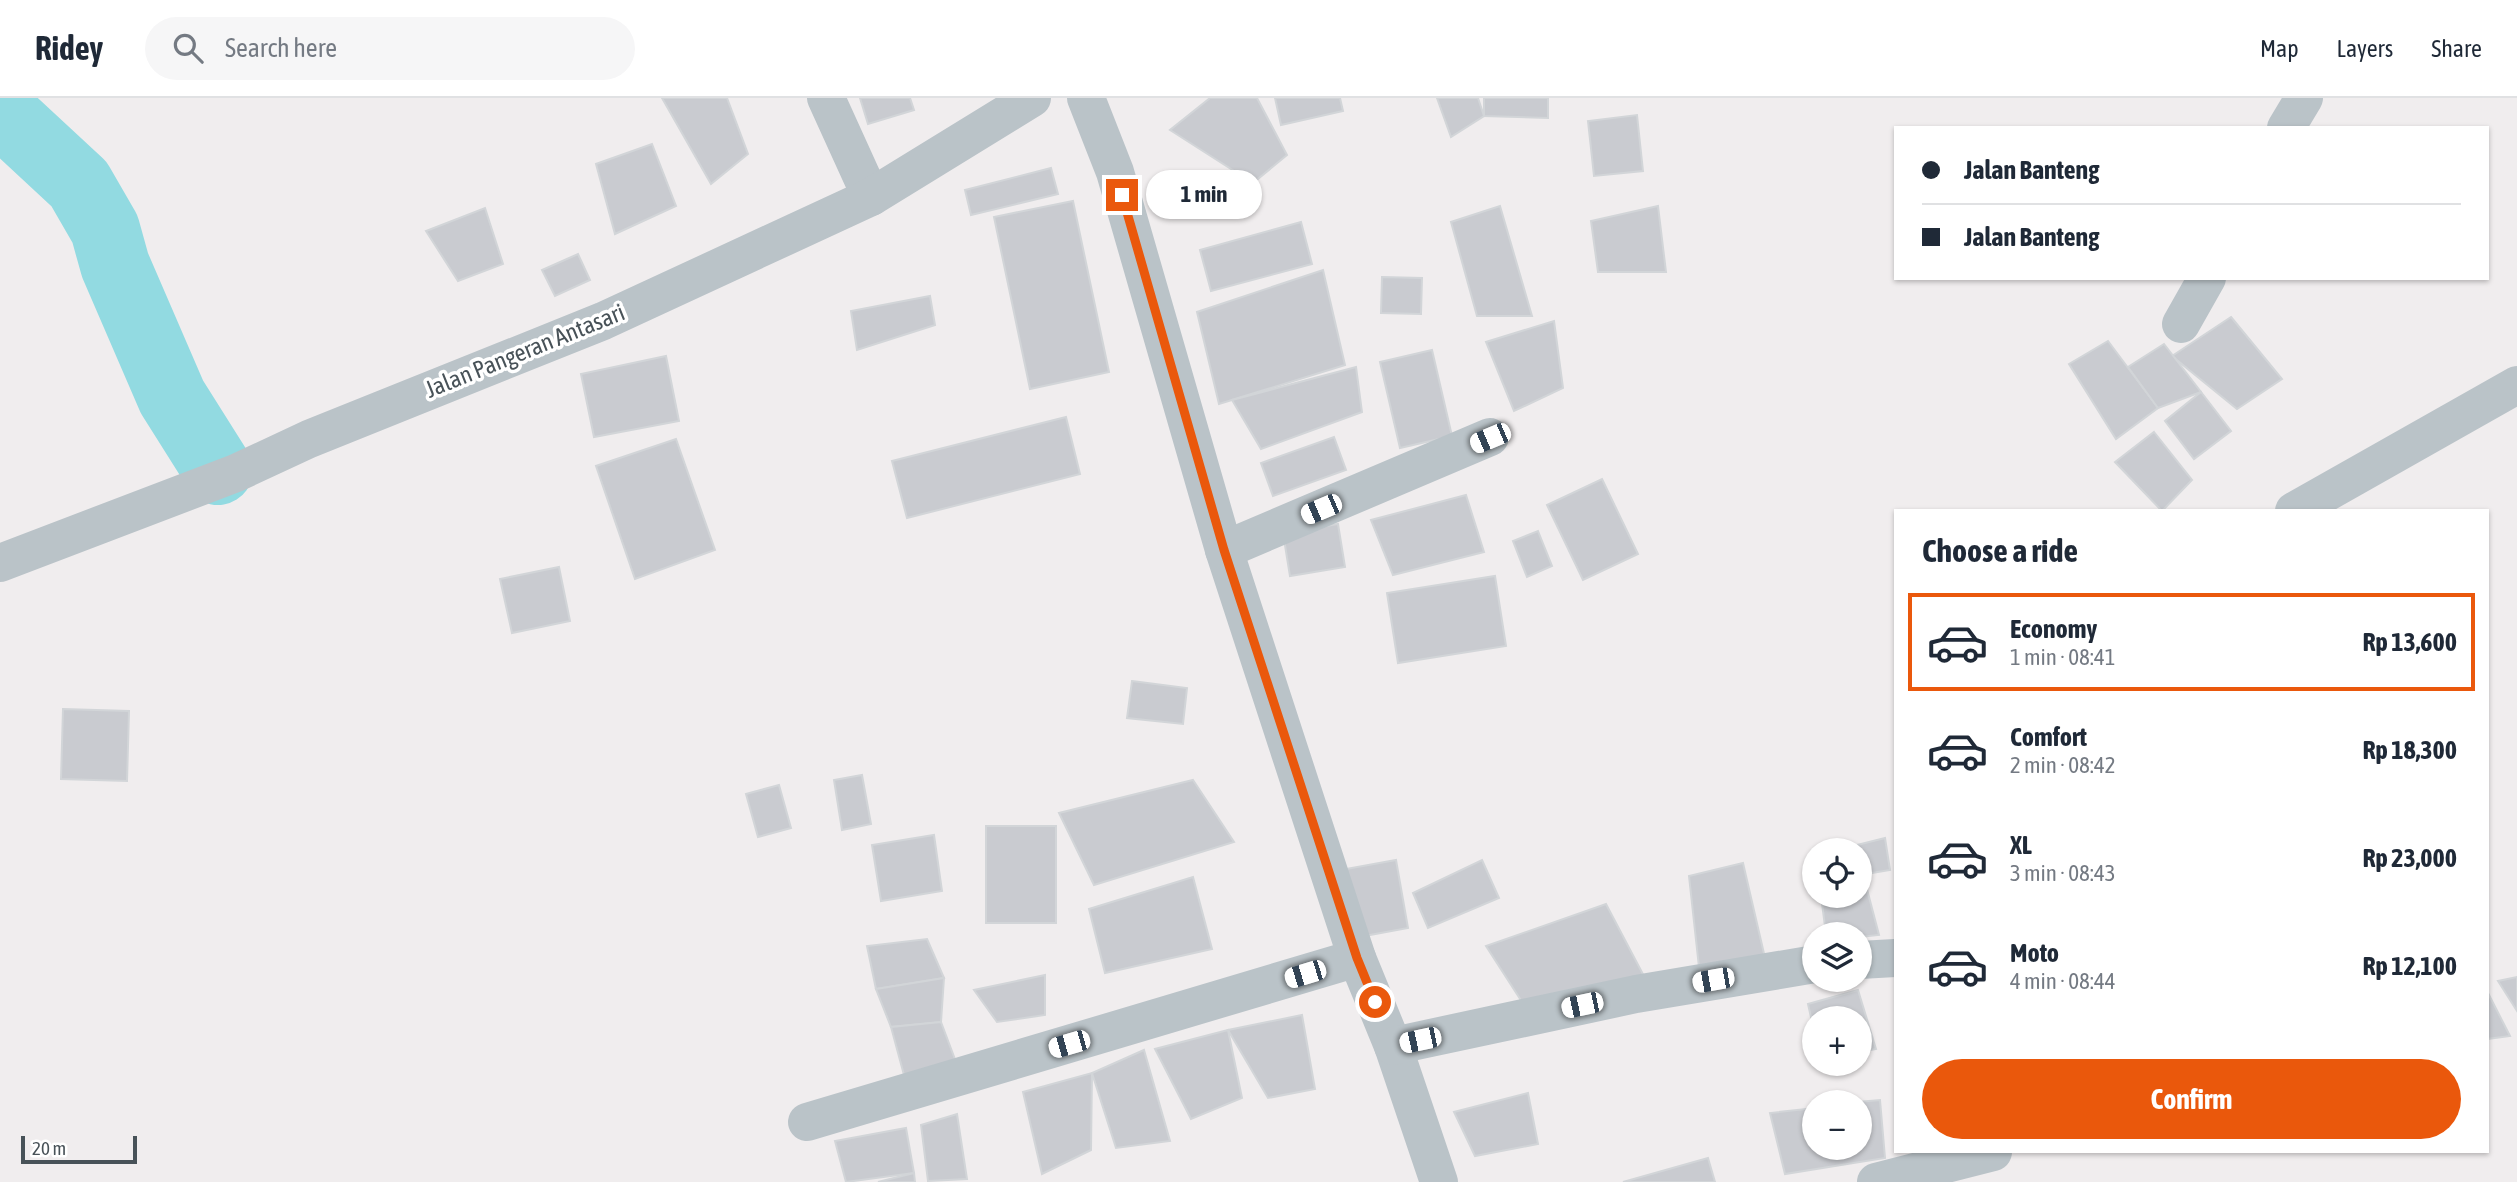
<!DOCTYPE html>
<html lang="en">
<head>
<meta charset="utf-8">
<style>
	body { margin:0; font-family:"Asap Condensed",sans-serif; background:#f6f6f7; color:#1f2937; height:100vh; display:flex; flex-direction:column; font-size:26px; white-space:nowrap }
	* { box-sizing:border-box; margin:0 }
	p { font-size:23px; color:#747a83 }
	.icon { flex:none; width:38px; height:38px; fill:none; stroke:currentColor; stroke-width:2; stroke-linecap:round; stroke-linejoin:round }
	.map { position:relative; flex:1; overflow:hidden }
	.sheet { position:absolute; left:1894px; top:411px; width:595px; height:644px; display:flex; flex-direction:column; background:#fff; border-radius:0px; box-shadow:0 2px 5px #0004 }
	.sheet>* { flex:none }
	.top-card { position:absolute; left:1894px; top:28px; width:595px; height:154px; border-radius:0px; box-shadow:0 2px 5px #0004; display:grid; align-content:center; height:154px; padding:0 28px; background:#fff }
	.buttons { position:absolute; left:1802px; top:740px; display:grid; gap:14px }
	.buttons a { display:grid; place-items:center; width:70px; height:70px; border-radius:50%; background:#fff; box-shadow:0 2px 5px #0004; font-size:35px }
	.scale { position:absolute; left:21px; bottom:18px; width:116px; box-sizing:border-box; padding-left:7px; border:4px solid #485258; border-top:0; font-size:19px; line-height:24px; white-space:nowrap; color:#485258; -webkit-text-stroke:5px #fff; paint-order:stroke }
	.end { position:absolute; width:32px; height:32px; margin:-16px; border:9px solid #ea580c; background:#fff; box-shadow:0 0 0 4px #fff }
	.from { border-radius:50% }
	.bubble { position:absolute; height:49px; border-radius:24px; background:#fff; box-shadow:0 2px 5px #0004; font-size:23px; font-weight:700; line-height:49px; text-align:center }
	.car { position:absolute; width:21px; height:42px; margin:-21px -10px; border-radius:9px; box-shadow:0 0 5px 2px #0007; background:linear-gradient(#fff 24%,#345 0 40%,#fff 0 76%,#345 0 86%,#fff 0) }
	.top-card b { display:flex; align-items:center; gap:24px; height:66px; font-size:26px }
	.top-card b+b { border-top:2px solid #e0e1e3 }
	.top-card i { width:18px; height:18px; background:#1f2937 }
	ul { padding:0; list-style:none }
	li { display:flex; align-items:center; gap:21px; height:98px; margin:0 14px 10px; padding:0 14px; border:4px solid transparent; border-radius:0px }
	li div { flex:1 }
	li b { display:block; font-size:26px }
	li em { font-style:normal; font-weight:700 }
	li.selected { border-color:#ea580c }
	li>.icon { width:63px; height:63px; stroke-width:1.5 }
	h2 { padding:0 28px; font-size:32px; line-height:84px }
	.primary-button { display:flex; gap:14px; margin-top:auto; padding:14px 28px }
	.primary-button a { flex:1; height:80px; border-radius:42px; background:#ea580c; color:#fff; font-size:28px; font-weight:700; line-height:80px; text-align:center }
	header { display:flex; align-items:center; gap:42px; box-sizing:border-box; height:98px; padding:0 35px; background:#fff; border-bottom:2px solid #e0e1e3 }
	header strong { font-size:33px }
	nav { display:flex; gap:38px; margin-inline-start:auto; font-size:24px }
	.search { width:490px; height:63px; background:#f6f6f7; display:flex; align-items:center; gap:18px; box-sizing:border-box; padding:0 24px; border-radius:38px; color:#747a83; font-size:26px }
	.map>svg:first-child { display:block }
</style>
</head>
<body>
<header>
<strong>Ridey</strong>
<div class="search"><svg class="icon" aria-label="search" viewBox="0 0 24 24"><circle cx="10" cy="10" r="6"/><path d="M15 15l6 6"/></svg>Search here</div>
<nav><a>Map</a><a>Layers</a><a>Share</a></nav>
</header>
<div class="map">
<svg width="2517" height="1084" viewBox="0 0 2517 1084">
	<rect width="100%" height="100%" fill="#f0edee"/>
	<g fill="none" stroke-linecap="round" stroke-linejoin="round">
		<path stroke="#92dae1" stroke-width="70" d="M0,16L9,21L79,86L105,131L115,167L172,299L218,372"/>
	</g>
	<g fill="#c9cbd0" stroke="#d2d5d8" stroke-width="2">
		<path d="M662,0H727L748,56L711,86Z"/>
		<path d="M860,0H910L914,12L868,26Z"/>
		<path d="M1210,0H1257L1287,57L1253,85L1170,32Z"/>
		<path d="M1275,0H1340L1343,13L1281,27Z"/>
		<path d="M1437,0H1478L1484,18L1451,39Z"/>
		<path d="M1484,0H1548V20L1484,18Z"/>
		<path d="M1637,17L1643,73L1594,78L1588,23Z"/>
		<path d="M652,46L676,108L615,136L596,66Z"/>
		<path d="M1051,70L1058,96L971,117L965,92Z"/>
		<path d="M1073,103L1109,274L1030,291L994,119Z"/>
		<path d="M1500,108L1532,218H1477L1451,124Z"/>
		<path d="M1658,108L1666,174H1598L1591,123Z"/>
		<path d="M485,110L503,166L458,183L426,133Z"/>
		<path d="M1301,124L1312,166L1211,193L1200,152Z"/>
		<path d="M578,156L590,182L555,198L542,172Z"/>
		<path d="M1323,172L1345,267L1219,306L1197,214Z"/>
		<path d="M1382,179L1422,180L1421,216L1381,215Z"/>
		<path d="M930,198L935,227L857,252L851,213Z"/>
		<path d="M2231,219L2282,281L2237,311L2172,258Z"/>
		<path d="M1554,223L1563,290L1514,313L1486,244Z"/>
		<path d="M2108,243L2158,310L2116,341L2069,266Z"/>
		<path d="M2164,246L2201,294L2158,310L2128,269Z"/>
		<path d="M1432,252L1452,338L1400,350L1380,264Z"/>
		<path d="M666,258L679,323L594,339L581,276Z"/>
		<path d="M1356,269L1362,314L1261,351L1232,302Z"/>
		<path d="M2201,294L2231,333L2194,361L2165,323Z"/>
		<path d="M1066,319L1080,376L907,420L892,363Z"/>
		<path d="M2154,334L2192,382L2162,413L2115,364Z"/>
		<path d="M1334,339L1346,372L1273,398L1261,365Z"/>
		<path d="M676,341L715,452L635,481L596,368Z"/>
		<path d="M1602,381L1638,456L1583,482L1547,407Z"/>
		<path d="M1466,397L1484,454L1393,477L1371,422Z"/>
		<path d="M1338,426L1345,469L1290,478L1283,435Z"/>
		<path d="M1538,433L1552,468L1527,479L1513,443Z"/>
		<path d="M559,469L570,523L512,535L500,481Z"/>
		<path d="M1495,478L1506,548L1398,565L1387,495Z"/>
		<path d="M1132,583L1187,590L1183,626L1127,620Z"/>
		<path d="M63,611L129,613L127,683L61,681Z"/>
		<path d="M862,677L871,726L842,732L834,682Z"/>
		<path d="M1193,682L1234,744L1094,787L1059,715Z"/>
		<path d="M779,687L791,730L758,739L746,696Z"/>
		<rect x="986" y="728" width="70" height="97"/>
		<path d="M934,737L942,793L881,803L872,747Z"/>
		<path d="M1885,740L1890,772L1860,777V752H1837Z"/>
		<path d="M1396,762L1408,830L1359,839L1346,771Z"/>
		<path d="M1482,762L1499,800L1428,830L1413,795Z"/>
		<path d="M1743,765L1765,860L1699,869L1689,778Z"/>
		<path d="M1863,776L1879,837L1860,839V836H1826L1821,798H1860V777Z"/>
		<path d="M1193,779L1212,851L1105,875L1089,811Z"/>
		<path d="M1606,806L1645,880L1526,910L1486,848Z"/>
		<path d="M927,841L944,880L876,891L867,848Z"/>
		<path d="M1045,877V917L997,924L974,892Z"/>
		<path d="M2517,879V913L2498,883Z"/>
		<path d="M944,880L941,924L891,929L876,891Z"/>
		<path d="M1858,892L1876,951L1860,954V920H1815V937L1808,906Z"/>
		<path d="M2487,893L2510,938L2487,941Z"/>
		<path d="M1302,917L1315,991L1268,1000L1228,932Z"/>
		<path d="M941,924L956,964L904,977L891,929Z"/>
		<path d="M1228,932L1242,1000L1191,1021L1155,951Z"/>
		<path d="M1144,952L1170,1043L1116,1050L1092,975Z"/>
		<path d="M1092,975L1091,1052L1042,1076L1023,994Z"/>
		<path d="M1528,995L1538,1046L1475,1058L1454,1014Z"/>
		<path d="M1880,1002L1885,1060L1785,1076L1770,1015L1815,1010V1050H1860V1004H1857Z"/>
		<path d="M957,1016L967,1081L928,1083L921,1027Z"/>
		<path d="M906,1030L914,1075L846,1084L835,1043Z"/>
		<path d="M1708,1060L1715,1084H1623Z"/>
		<path d="M914,1075L915,1084H878Z"/>
	</g>
	<g fill="none" stroke-linecap="round" stroke-linejoin="round">
		<g stroke="#bac3c8" stroke-width="38">
			<path d="M826,0L871,99"/>
			<path d="M1086,0L1115,74L1224,452L1357,860L1393,948L1439,1084"/>
			<path d="M2286,30L2304,0"/>
			<path d="M2181,226L2207,180"/>
			<path d="M2294,413L2517,287"/>
			<path d="M1224,452L1490,339"/>
			<path d="M1860,862L1895,860"/>
			<path d="M1393,948L1636,896L1815,866"/>
			<path d="M807,1024L1357,860"/>
			<path d="M1876,1084L1993,1054"/>
		</g>
		<path stroke="#bac3c8" stroke-width="38" d="M0,465L236,375L309,341L603,223L871,99L1032,0"/>
	</g>
	<g fill="none" stroke-linecap="round" stroke-linejoin="round">
		<path stroke="#ea580c" stroke-width="9" d="M1122,97L1224,452L1357,860L1375,904"/>
	</g>
	<g text-anchor="middle" stroke-width="7" stroke-linejoin="round" paint-order="stroke">
		<g font-size="24" fill="#485258" stroke="#fff">
			<text transform="translate(525 253) rotate(-22)" y="8">Jalan Pangeran Antasari</text>
		</g>
	</g>
</svg>
<div class="buttons">
<a><svg class="icon" aria-label="locate" viewBox="0 0 24 24"><circle cx="12" cy="12" r="6"/><path d="M12 2v4M12 18v4M2 12h4M18 12h4"/></svg></a>
<a><svg class="icon" aria-label="layers" viewBox="0 0 24 24"><path d="M12 4l9 5-9 5-9-5zM3 14l9 5 9-5"/></svg></a>
<a>+</a>
<a>−</a>
</div>
<div class="scale">20 m</div>
<i class="end from" style="left:1375px;top:904px"></i>
<i class="end" style="left:1122px;top:97px"></i>
<div class="bubble" style="left:1146px;top:72px;width:116px">1 min</div>
<i class="car" style="left:1490px;top:340px;rotate:247deg"></i>
<i class="car" style="left:1321px;top:411px;rotate:247deg"></i>
<i class="car" style="left:1305px;top:876px;rotate:253deg"></i>
<i class="car" style="left:1713px;top:882px;rotate:260deg"></i>
<i class="car" style="left:1582px;top:907px;rotate:258deg"></i>
<i class="car" style="left:1420px;top:942px;rotate:258deg"></i>
<i class="car" style="left:1069px;top:946px;rotate:254deg"></i>
<div class="top-card">
<b><i class="from"></i>Jalan Banteng</b>
<b><i></i>Jalan Banteng</b>
</div>
<section class="sheet">
<h2>Choose a ride</h2>
<ul>
<li class="selected"><svg class="icon" aria-label="car" viewBox="0 0 24 24"><path d="M5 17H2v-5l4-1 3-4h7l3 4 3 1v5h-3M9 17h6M6 11h13"/><circle cx="7" cy="17" r="2"/><circle cx="17" cy="17" r="2"/></svg><div><b>Economy</b><p>1 min · 08:41</p></div><em>Rp 13,600</em></li>
<li><svg class="icon" aria-label="car" viewBox="0 0 24 24"><path d="M5 17H2v-5l4-1 3-4h7l3 4 3 1v5h-3M9 17h6M6 11h13"/><circle cx="7" cy="17" r="2"/><circle cx="17" cy="17" r="2"/></svg><div><b>Comfort</b><p>2 min · 08:42</p></div><em>Rp 18,300</em></li>
<li><svg class="icon" aria-label="car" viewBox="0 0 24 24"><path d="M5 17H2v-5l4-1 3-4h7l3 4 3 1v5h-3M9 17h6M6 11h13"/><circle cx="7" cy="17" r="2"/><circle cx="17" cy="17" r="2"/></svg><div><b>XL</b><p>3 min · 08:43</p></div><em>Rp 23,000</em></li>
<li><svg class="icon" aria-label="car" viewBox="0 0 24 24"><path d="M5 17H2v-5l4-1 3-4h7l3 4 3 1v5h-3M9 17h6M6 11h13"/><circle cx="7" cy="17" r="2"/><circle cx="17" cy="17" r="2"/></svg><div><b>Moto</b><p>4 min · 08:44</p></div><em>Rp 12,100</em></li>
</ul>
<div class="primary-button"><a>Confirm</a></div>
</section>
</div>
</body>
</html>
